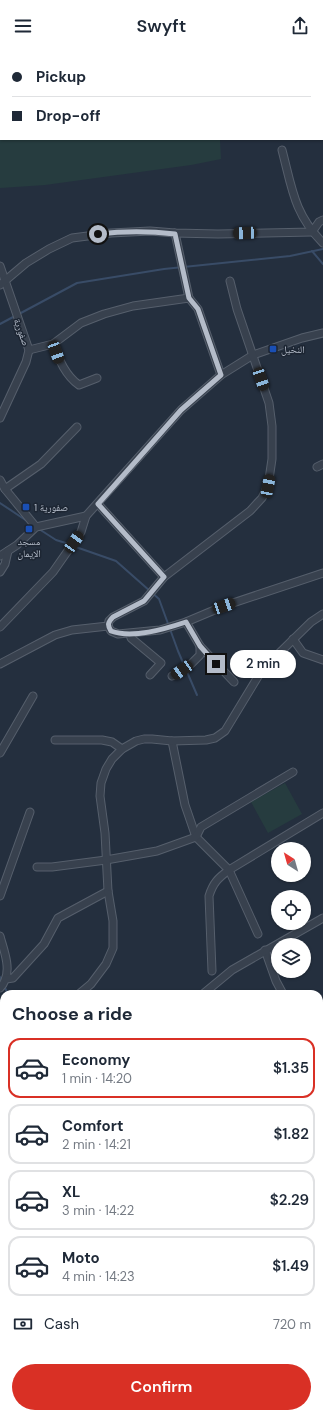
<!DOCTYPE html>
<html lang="en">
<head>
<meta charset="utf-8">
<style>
	body { margin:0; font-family:"DM Sans","Noto Naskh Arabic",sans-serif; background:#f6f6f7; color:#1f2937; height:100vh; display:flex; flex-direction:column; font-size:15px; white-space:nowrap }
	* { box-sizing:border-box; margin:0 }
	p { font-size:13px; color:#747a83 }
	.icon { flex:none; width:22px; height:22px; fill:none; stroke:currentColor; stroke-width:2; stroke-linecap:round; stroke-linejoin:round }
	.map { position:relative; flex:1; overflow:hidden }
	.sheet { position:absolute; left:0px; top:938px; width:323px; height:428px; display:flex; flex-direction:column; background:#fff; border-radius:12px 12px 0 0; box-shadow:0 1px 3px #0004 }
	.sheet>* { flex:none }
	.guide { position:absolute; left:0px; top:0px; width:323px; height:88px; box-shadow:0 1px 3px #0004; display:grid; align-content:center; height:88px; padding:0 12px; background:#fff }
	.needle { width:26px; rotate:323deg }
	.tools { position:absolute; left:271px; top:790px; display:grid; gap:8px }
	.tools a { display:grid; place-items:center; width:40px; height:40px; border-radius:50%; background:#fff; box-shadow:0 1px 3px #0004; font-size:20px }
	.end { position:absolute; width:18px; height:18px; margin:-9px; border:5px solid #b4bcc9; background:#111; box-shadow:0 0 0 2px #111 }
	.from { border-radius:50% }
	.bubble { position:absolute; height:28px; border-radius:14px; background:#fff; box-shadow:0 1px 3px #0004; font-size:13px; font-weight:600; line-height:28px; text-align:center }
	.car { position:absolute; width:12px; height:24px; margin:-12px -6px; border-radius:5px; box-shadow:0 0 3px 1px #0007; background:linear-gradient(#222 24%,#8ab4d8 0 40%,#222 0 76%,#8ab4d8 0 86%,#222 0) }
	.guide b { display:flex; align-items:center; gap:14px; height:38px; font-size:15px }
	.guide b+b { border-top:1px solid #e0e1e3 }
	.guide i { width:10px; height:10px; background:#1f2937 }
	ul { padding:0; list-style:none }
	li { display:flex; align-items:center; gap:12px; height:60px; margin:0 8px 6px; padding:0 4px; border:2px solid #e0e1e3; border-radius:12px }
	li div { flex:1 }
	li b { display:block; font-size:15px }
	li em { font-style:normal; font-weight:600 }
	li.current { border-color:#d93025 }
	li>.icon { width:36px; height:36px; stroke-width:1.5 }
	h2 { padding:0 12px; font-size:18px; line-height:48px }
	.pay { display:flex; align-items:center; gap:10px; height:44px; padding:0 12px; font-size:15px }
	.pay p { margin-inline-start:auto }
	.button { display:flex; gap:8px; margin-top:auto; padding:8px 12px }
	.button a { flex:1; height:46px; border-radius:24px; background:#d93025; color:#fff; font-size:16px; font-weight:600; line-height:46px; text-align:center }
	header { display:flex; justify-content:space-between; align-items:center; height:52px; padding:0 12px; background:#fff; font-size:18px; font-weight:600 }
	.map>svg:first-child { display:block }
</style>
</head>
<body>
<header><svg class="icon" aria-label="menu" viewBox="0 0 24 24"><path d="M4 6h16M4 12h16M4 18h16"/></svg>Swyft<svg class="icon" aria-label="share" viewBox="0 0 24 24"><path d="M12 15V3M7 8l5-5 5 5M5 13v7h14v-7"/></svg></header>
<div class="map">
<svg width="323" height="1366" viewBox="0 0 323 1366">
	<rect width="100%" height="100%" fill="#242f3e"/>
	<g fill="#263c3f">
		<path d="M0,53L1,87H220L221,107L191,113L45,133L0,136Z"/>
		<path d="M285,731L302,762L268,781L251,750Z"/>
		<path d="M323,1267V1366H207L210,1362H319V1269Z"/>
		<path d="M4,1331V1362H158L159,1366H0V1332Z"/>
	</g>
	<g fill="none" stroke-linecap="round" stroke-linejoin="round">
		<g stroke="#394c67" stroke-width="2">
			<path d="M312,199L323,212"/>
			<path d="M19,262L77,231L164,217L290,204L323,197"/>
			<path d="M0,272L15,264"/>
			<path d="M0,451L27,469"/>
			<path d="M39,477L56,488L69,492"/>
			<path d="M73,494L116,509L159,547L178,599L197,643"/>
			<path d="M0,925L2,930"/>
			<path d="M4,934L8,942"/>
		</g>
		<g stroke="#565f6c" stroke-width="9">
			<g id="minor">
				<path d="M110,1L113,0"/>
				<path d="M282,98C292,136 294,162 323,191"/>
				<path d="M175,181L189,246"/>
				<path d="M0,214L29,298L26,310L0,366"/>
				<path d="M0,233L26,211L49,197L72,186L111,181L150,179L175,181L218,182L312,180L319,170L323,168"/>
				<path d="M53,292C59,307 65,323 79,333L97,326"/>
				<path d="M29,298L53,292L81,271L104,262L133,254L189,246L198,257L221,323"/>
				<path d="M317,415L323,412"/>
				<path d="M0,428L5,437L36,475"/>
				<path d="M5,437L41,412L77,375"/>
				<path d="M98,452L164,525"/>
				<path d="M0,504L17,493L36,475L86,464"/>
				<path d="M0,520L5,512L8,499"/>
				<path d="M186,570L200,594L234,630"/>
				<path d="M108,574L111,579L118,582L160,578L186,570L224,554L323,521"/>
				<path d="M0,575L53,520L81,480L86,464L181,358L221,323L253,303L302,286L323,281"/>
				<path d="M130,582L131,586L161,611L150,623"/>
				<path d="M293,587L303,601L323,608"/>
				<path d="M0,612L55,583L72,578L108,574L109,569L113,565L144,549L164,525L250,459L262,446L268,434L272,407V374L269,351L237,257L230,229"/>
				<path d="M172,624L191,612L200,603V594"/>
				<path d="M55,688H102L112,690L122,697"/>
				<path d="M172,689L185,753L196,785L229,818L258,882"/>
				<path d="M0,701L33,644"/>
				<path d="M37,815H52L106,808L157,799L196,785L201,775L293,720"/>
				<path d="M0,844L30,760"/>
				<path d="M0,884C3,896 11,915 5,928C4,931 2,934 0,936"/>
				<path d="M265,898L276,929L283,942"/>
				<path d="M212,919L209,844C213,831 218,826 229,818L323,761"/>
				<path d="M6,927L13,926L44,892L58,866L108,839"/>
				<path d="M79,942L91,932L106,912L113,896V869L108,839L105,781L100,744L101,731L106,717L112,707L122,697L136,689L144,687H152L172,689L206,688L215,686L225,679L262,618L311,570L323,562"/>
				<path d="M203,942L232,918L323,866"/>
				<path d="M0,961L4,963"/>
				<path d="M319,997L323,998"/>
				<path d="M0,1105L4,1107"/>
				<path d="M0,1188H4"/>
			</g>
		</g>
		<use href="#minor" stroke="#38414e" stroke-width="7"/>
	</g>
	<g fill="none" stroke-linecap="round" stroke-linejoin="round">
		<path stroke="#b4bcc9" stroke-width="5" d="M98,182C124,179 149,179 175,182L189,246L198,257L221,323L181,358L98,452L164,525L144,549L113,565C108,570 107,573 111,579C132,587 165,577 186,570L200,594L216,612"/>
	</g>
	<g fill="#1a4fb4" stroke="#1d2633" stroke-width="1.5">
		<rect x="269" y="293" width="8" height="8" rx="2"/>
		<rect x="22" y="451" width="8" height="8" rx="2"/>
		<rect x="25" y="473" width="8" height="8" rx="2"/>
	</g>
	<g text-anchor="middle" stroke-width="3" stroke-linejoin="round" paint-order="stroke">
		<g font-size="10" fill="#b4bcc9" stroke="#1d2633">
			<text transform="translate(22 280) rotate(70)" y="4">صفورية</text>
		</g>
		<g font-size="10" fill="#b4bcc9" stroke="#1d2633" text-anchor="start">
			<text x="281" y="301">النخيل</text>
			<text x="34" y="459">صفورية 1</text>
			<text x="29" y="493" text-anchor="middle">مسجد<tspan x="29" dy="12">الإيمان</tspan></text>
		</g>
	</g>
</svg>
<div class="tools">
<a><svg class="needle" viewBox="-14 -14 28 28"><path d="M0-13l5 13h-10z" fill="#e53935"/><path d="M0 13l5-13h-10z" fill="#747a83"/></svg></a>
<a><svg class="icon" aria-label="locate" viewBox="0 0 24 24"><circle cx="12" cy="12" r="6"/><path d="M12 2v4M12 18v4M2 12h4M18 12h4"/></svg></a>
<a><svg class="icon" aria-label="layers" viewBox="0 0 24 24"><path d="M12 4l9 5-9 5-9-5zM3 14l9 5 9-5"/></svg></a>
</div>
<i class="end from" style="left:98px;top:182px"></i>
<i class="end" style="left:216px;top:612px"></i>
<div class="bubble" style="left:230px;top:598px;width:66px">2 min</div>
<i class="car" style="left:245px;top:181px;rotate:268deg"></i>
<i class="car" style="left:56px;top:300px;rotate:160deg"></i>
<i class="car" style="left:261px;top:327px;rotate:161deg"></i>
<i class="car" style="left:268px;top:434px;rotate:11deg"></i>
<i class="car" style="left:74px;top:490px;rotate:35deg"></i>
<i class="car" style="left:224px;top:554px;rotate:71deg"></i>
<i class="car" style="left:182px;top:618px;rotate:236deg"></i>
<div class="guide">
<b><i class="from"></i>Pickup</b>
<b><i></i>Drop-off</b>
</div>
<section class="sheet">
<h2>Choose a ride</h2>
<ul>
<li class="current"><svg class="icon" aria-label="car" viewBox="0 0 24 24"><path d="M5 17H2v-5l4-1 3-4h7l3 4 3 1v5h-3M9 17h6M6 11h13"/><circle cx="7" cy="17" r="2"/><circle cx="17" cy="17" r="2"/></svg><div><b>Economy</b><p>1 min · 14:20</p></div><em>$1.35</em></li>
<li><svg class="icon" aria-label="car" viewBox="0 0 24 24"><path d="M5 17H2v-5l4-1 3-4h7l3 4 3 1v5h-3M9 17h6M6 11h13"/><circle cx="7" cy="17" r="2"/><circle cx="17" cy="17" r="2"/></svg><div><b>Comfort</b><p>2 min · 14:21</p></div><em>$1.82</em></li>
<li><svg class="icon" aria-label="car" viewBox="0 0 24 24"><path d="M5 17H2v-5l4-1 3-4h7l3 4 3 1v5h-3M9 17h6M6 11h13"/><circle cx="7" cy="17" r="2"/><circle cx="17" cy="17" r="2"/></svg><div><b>XL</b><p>3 min · 14:22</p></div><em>$2.29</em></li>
<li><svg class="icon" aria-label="car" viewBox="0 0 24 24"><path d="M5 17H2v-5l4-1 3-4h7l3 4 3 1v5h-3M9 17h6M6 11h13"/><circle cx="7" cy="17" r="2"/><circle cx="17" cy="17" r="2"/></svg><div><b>Moto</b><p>4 min · 14:23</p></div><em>$1.49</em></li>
</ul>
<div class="pay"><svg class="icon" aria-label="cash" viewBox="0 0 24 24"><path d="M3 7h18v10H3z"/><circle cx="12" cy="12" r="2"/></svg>Cash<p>720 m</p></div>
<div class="button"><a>Confirm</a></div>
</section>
</div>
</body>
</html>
